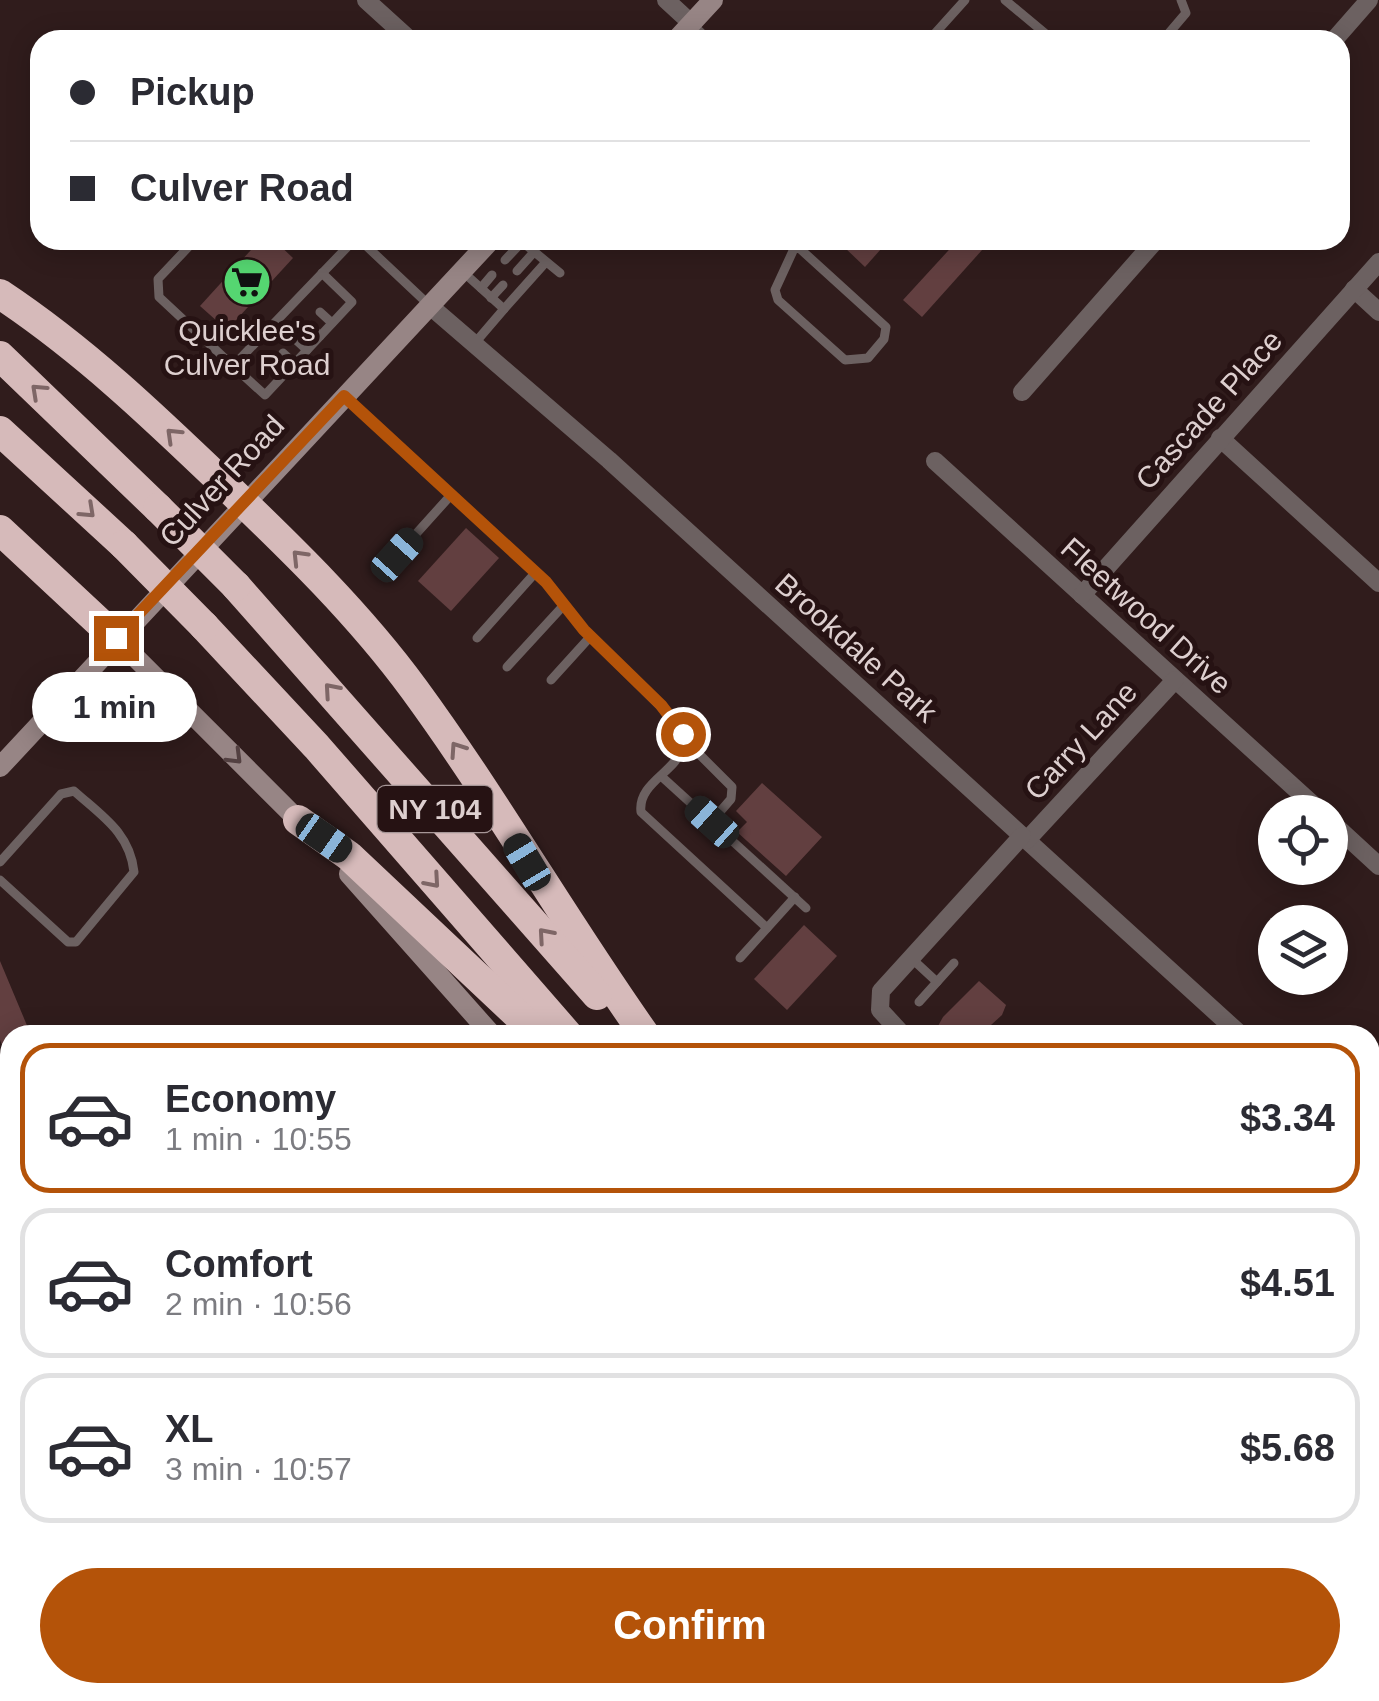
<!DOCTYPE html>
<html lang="en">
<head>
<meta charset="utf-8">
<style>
	body { margin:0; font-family:Arial,sans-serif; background:#f2f2f3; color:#2b2b33; height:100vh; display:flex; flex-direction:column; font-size:38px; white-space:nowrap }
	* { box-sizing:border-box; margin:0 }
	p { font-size:32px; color:#7c7c81 }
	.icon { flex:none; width:55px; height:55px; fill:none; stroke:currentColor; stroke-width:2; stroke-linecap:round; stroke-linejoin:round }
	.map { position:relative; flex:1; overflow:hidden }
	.sheet { position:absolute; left:0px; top:1025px; width:1380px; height:678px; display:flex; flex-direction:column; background:#fff; border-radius:30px 30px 0 0; box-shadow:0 5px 25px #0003 }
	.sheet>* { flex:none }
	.top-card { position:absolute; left:30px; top:30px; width:1320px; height:220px; border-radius:30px; box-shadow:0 5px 25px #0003; display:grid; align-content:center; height:220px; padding:0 40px; background:#fff }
	.controls { position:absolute; left:1258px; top:795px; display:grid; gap:20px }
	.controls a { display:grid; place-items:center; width:90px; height:90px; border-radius:50%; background:#fff; box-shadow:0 5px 25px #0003; font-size:50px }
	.end { position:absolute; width:45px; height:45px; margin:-22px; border:12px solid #b45309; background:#fff; box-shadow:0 0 0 5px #fff }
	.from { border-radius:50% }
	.bubble { position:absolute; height:70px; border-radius:35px; background:#fff; box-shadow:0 5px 25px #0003; font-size:32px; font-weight:700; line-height:70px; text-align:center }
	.car { position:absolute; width:30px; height:60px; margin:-30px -15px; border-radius:12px; box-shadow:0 0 8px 2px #0007; background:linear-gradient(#222 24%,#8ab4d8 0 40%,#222 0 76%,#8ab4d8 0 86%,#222 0) }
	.top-card b { display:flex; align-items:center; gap:35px; height:95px; font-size:38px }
	.top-card b+b { border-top:2px solid #e1e1e2 }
	.top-card i { width:25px; height:25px; background:#2b2b33 }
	ul { padding:18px 0 0; list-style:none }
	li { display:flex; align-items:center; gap:30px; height:150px; margin:0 20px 15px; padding:0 20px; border:5px solid #e1e1e2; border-radius:30px }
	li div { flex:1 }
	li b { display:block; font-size:38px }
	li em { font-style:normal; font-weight:700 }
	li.selected { border-color:#b45309 }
	li>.icon { width:90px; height:90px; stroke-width:1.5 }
	.button { display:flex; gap:20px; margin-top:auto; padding:20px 40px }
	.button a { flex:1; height:115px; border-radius:60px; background:#b45309; color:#fff; font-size:40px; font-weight:700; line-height:115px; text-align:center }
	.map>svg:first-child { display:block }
</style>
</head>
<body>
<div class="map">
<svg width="1379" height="1701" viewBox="0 0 1379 1701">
	<rect width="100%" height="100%" fill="#301c1c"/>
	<g fill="#623f40">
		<path d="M260,240H274L293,258L227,330L200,306Z"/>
		<path d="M848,240H889L865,267L843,246Z"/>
		<path d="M958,240H991L922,317L903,300Z"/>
		<path d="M466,528L499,558L451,611L418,581Z"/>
		<path d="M762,783L822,837L786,876L737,832L747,822L736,811Z"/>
		<path d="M804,925L837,956L787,1010L754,979Z"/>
		<path d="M0,961L31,1035H10V1064L0,1040Z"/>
		<path d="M979,981L1006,1005L1002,1015L980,1035H948L938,1026L943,1017Z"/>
		<path d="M1370,1656L1379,1661V1689L1370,1684Z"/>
	</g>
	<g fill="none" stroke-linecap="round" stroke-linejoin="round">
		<g stroke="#6c6161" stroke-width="9">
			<path d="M1005,0L1053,40"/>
			<path d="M693,25L709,40"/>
			<path d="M929,40L965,0"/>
			<path d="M1163,40L1186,13L1181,0"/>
			<path d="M195,240L158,279L159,297L233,366L354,240"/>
			<path d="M360,240L428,304"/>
			<path d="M520,240L560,273"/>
			<path d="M798,240L775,290L778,300L845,360L868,358L884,339L886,327L798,247"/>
			<path d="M505,260L522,242"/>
			<path d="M462,271L504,309L474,344"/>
			<path d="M517,271L534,252"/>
			<path d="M481,288L492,275"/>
			<path d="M491,298L503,285"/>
			<path d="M504,309L546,262"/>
			<path d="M320,312L332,323"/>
			<path d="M309,325L320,336"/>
			<path d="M295,339L307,350"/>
			<path d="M283,353L294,363"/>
			<path d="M233,366L265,395L352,302L322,273"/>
			<path d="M346,398L546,582L584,630L673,719C708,766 636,773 641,812L767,928"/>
			<path d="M397,555L451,495"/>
			<path d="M477,638L536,572"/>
			<path d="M507,667L564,605"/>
			<path d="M551,680L590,637"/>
			<path d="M683,746L700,755L732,787L731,799L712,821"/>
			<path d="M661,776L806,908"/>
			<path d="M0,862L61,794L74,791C102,816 130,833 134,872L76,942H68L0,880"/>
			<path d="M910,957L937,982"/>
			<path d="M740,958L795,897"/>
			<path d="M919,1002L954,963"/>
			<path d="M0,1061L10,1070"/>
		</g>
		<g stroke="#6c6161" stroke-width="18">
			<path d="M366,0L410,40"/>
			<path d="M666,0L691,23"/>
			<path d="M1334,40L1369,0"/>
			<path d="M1354,289L1379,312"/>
			<path d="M430,306L609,460L1241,1035"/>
			<path d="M1022,392L1156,240"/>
			<path d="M1220,438L1379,583"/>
			<path d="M935,461L1321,812"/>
			<path d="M1082,595L1379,262"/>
			<path d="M1330,821L1379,866"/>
			<path d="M1027,840L1175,680"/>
			<path d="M903,1035L880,1010L881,991L1022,836"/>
			<path d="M1370,1153L1379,1161"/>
			<path d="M0,1264L10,1273"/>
			<path d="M1370,1482L1379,1472"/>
			<path d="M0,1593L10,1602"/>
			<path d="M1370,1605L1379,1613"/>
			<path d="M109,1692L118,1701"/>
			<path d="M470,1692L479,1701"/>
			<path d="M994,1692L1003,1701"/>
			<path d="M584,1701L592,1692"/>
			<path d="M628,1701L636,1692"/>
		</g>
		<g stroke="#978585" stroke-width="20">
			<path d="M676,40L713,0"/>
			<path d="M116,638L306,828"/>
			<path d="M0,767L491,240"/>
			<path d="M349,874L492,1035"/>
			<path d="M1090,1692L1098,1701"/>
		</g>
		<g stroke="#d6baba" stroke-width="30">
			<path d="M0,294C83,349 153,416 224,484C292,549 359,614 414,689C496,801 565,922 645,1035"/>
			<path d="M0,356L158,508"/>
			<path d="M0,431L124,545"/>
			<path d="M0,530L116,638"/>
			<path d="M236,586L597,995"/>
			<path d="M204,626L317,747L568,1035"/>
			<path d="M298,820L349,856L539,1035"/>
			<path d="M1155,1692L1163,1701"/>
			<path d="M1221,1692L1229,1701"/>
		</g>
		<g stroke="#d6baba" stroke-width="30">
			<path d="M158,508L236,586"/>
			<path d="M124,545L204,626"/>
		</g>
	</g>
	<defs><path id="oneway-chevron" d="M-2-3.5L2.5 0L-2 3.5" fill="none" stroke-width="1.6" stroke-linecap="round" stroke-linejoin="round" transform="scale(2.5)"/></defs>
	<g stroke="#7e6666">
		<use href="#oneway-chevron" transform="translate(38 391) rotate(-137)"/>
		<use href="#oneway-chevron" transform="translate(173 435) rotate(-136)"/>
		<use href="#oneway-chevron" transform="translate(88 511) rotate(43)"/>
		<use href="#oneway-chevron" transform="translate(299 557) rotate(-134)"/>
		<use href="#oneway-chevron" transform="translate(331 690) rotate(-131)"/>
		<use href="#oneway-chevron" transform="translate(457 749) rotate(-124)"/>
		<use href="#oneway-chevron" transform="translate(433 881) rotate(49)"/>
		<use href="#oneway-chevron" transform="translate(545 935) rotate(-131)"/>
	</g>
	<use stroke="#534041" href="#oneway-chevron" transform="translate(235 757) rotate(45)"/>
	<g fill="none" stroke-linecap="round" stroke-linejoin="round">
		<path stroke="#b45309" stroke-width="12" d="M116,638L344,396L546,582L584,630L661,705L683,734"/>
	</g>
	<defs>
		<g id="supermarket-disc" transform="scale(2.5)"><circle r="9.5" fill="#55d671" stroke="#261213"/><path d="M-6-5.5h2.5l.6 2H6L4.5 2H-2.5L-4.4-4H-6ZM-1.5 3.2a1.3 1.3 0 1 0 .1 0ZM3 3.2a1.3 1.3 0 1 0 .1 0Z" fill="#111"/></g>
	</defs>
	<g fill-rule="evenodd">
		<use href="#supermarket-disc" x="247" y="282"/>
	</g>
	<g text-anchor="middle" stroke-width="10" stroke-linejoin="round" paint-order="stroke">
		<rect fill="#261213" stroke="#a69697" stroke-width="2.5" x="377.5" y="786" width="115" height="46" rx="8"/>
		<g font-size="28" font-weight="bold" fill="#ddcfcf">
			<text x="435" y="819">NY 104</text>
		</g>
		<g font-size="30" fill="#ddcfcf" stroke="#261213">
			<text x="247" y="341">Quicklee's<tspan x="247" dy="34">Culver Road</tspan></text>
		</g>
		<g font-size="30" fill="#ddcfcf" stroke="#261213">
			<text transform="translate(1209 410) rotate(-48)" y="10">Cascade Place</text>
			<text transform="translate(222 481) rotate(-47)" y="10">Culver Road</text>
			<text transform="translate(1146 616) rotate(42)" y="10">Fleetwood Drive</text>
			<text transform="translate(856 648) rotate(42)" y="10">Brookdale Park</text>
			<text transform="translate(1081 741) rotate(-47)" y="10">Carry Lane</text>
		</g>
	</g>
</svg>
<div class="controls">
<a><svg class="icon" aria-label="locate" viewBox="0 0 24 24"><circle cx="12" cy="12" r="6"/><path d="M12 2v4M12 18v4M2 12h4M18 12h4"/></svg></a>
<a><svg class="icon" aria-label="layers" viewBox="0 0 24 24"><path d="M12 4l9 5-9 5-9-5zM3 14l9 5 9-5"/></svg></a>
</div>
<i class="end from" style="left:683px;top:734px"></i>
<i class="end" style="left:116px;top:638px"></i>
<div class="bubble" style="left:32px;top:672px;width:165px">1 min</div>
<i class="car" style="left:397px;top:555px;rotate:42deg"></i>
<i class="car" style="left:712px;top:822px;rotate:312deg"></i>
<i class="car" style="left:324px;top:838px;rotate:125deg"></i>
<i class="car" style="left:527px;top:862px;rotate:329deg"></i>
<div class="top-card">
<b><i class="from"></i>Pickup</b>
<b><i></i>Culver Road</b>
</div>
<section class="sheet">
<ul>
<li class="selected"><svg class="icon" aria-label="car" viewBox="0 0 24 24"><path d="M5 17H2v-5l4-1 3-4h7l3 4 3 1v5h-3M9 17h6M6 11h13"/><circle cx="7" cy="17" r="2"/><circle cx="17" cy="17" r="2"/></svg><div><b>Economy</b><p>1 min · 10:55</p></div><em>$3.34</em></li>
<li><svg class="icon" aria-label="car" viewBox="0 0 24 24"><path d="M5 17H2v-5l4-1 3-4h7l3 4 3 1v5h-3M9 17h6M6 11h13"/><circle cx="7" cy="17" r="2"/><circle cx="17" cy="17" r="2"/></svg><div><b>Comfort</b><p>2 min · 10:56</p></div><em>$4.51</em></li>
<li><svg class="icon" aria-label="car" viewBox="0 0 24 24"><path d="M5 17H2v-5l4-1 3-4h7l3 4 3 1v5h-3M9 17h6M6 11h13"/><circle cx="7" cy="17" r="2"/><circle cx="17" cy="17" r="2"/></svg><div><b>XL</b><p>3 min · 10:57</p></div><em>$5.68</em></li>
</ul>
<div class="button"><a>Confirm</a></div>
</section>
</div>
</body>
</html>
